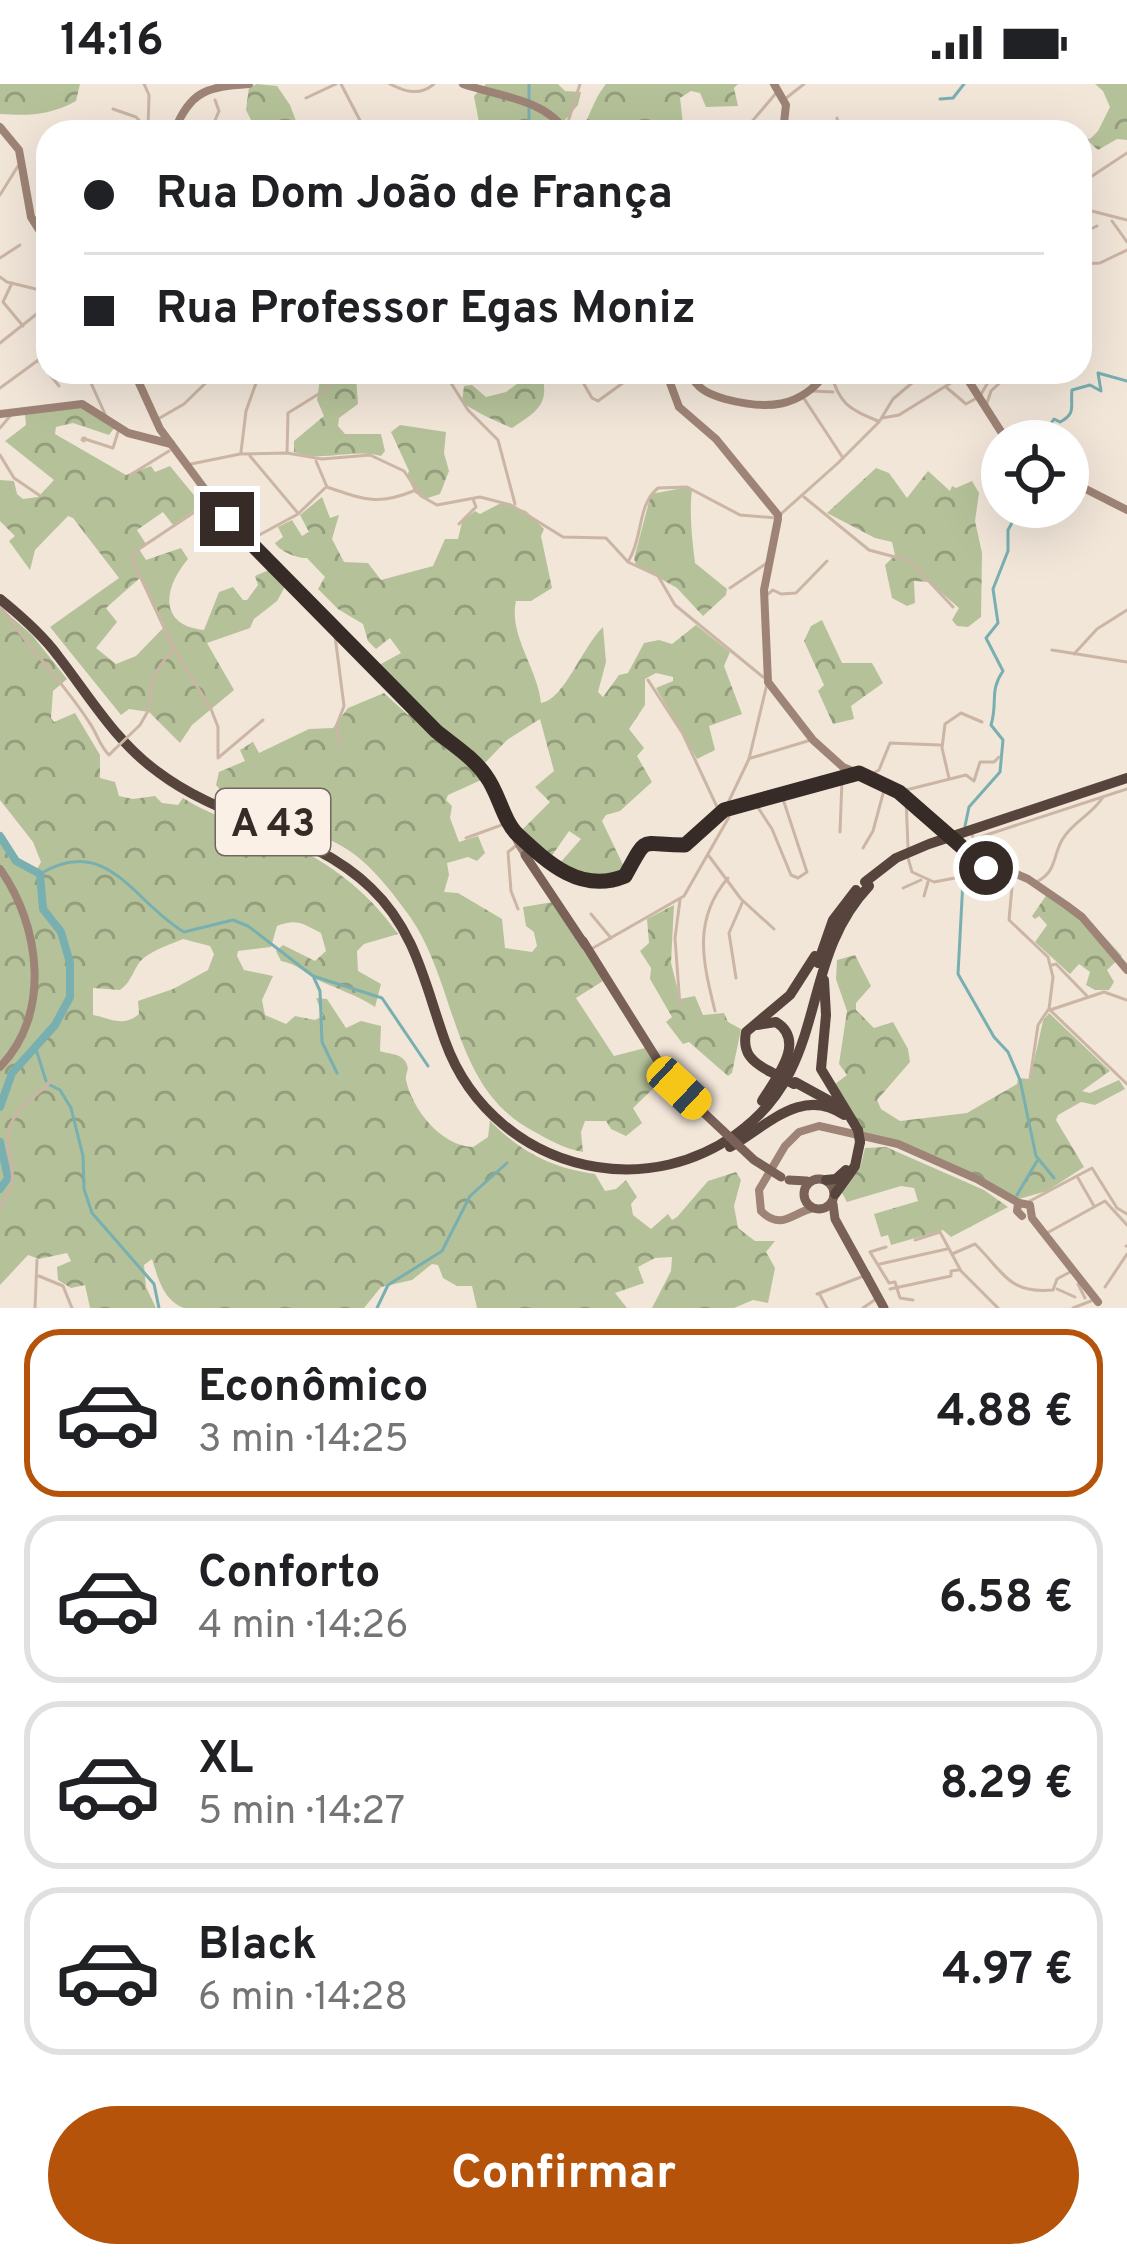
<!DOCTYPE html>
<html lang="pt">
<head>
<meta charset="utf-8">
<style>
	body { margin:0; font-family:Overpass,sans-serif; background:#f6f6f6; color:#202124; height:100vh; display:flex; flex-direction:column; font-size:45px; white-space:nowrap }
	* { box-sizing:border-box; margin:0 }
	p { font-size:39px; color:#757577 }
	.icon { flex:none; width:66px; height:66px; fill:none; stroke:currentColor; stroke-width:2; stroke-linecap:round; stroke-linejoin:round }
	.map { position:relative; height:1224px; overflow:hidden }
	.sheet { display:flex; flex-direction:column; background:#fff; flex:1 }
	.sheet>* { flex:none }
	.guide { position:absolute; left:36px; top:36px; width:1056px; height:264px; border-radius:36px; box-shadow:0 12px 48px #0002; display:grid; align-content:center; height:264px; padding:0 48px; background:#fff }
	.tools { position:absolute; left:981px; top:336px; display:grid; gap:24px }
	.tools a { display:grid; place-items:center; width:108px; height:108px; border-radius:50%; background:#fff; box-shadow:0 12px 48px #0002; font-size:60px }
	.end { position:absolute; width:54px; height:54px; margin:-27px; border:15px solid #362b27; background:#fff; box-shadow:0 0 0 6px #fff }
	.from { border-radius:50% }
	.car { position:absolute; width:36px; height:72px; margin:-36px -18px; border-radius:15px; box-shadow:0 0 9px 3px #0007; background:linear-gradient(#f5c518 24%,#345 0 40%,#f5c518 0 76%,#345 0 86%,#f5c518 0) }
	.guide b { display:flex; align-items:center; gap:42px; height:114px; font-size:45px }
	.guide b+b { border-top:3px solid #e0e0e0 }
	.guide i { width:30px; height:30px; background:#202124 }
	ul { padding:21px 0 0; list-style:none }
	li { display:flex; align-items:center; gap:36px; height:168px; margin:0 24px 18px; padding:0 24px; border:6px solid #e0e0e0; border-radius:36px }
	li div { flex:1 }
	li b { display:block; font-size:45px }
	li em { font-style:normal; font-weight:700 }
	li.current { border-color:#b45309 }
	li>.icon { width:108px; height:108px; stroke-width:1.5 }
	.button { display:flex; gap:24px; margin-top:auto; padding:24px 48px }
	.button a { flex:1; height:138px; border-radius:72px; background:#b45309; color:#fff; font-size:48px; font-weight:700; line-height:138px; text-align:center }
	.status { display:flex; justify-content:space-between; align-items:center; height:84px; padding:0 60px; background:#fff; direction:ltr }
	.status svg { height:33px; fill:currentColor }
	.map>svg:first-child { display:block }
</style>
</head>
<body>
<div class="status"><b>14:16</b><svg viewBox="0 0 49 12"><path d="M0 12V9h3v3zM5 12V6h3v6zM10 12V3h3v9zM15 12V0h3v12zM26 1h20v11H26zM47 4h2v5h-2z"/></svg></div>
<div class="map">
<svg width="1127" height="1224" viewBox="0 0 1127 1224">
	<defs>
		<pattern id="forest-crowns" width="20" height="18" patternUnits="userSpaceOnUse" patternTransform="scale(3)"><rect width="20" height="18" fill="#b5c299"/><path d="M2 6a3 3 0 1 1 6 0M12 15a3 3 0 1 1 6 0" fill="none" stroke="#949e7d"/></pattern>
	</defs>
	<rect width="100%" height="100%" fill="#f2e6d9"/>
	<g fill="url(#forest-crowns)" fill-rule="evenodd">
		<path d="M0,0H80L76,17C50,31 30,32 0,30Z"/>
		<path d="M257,0L277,2L290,21L296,37C286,50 272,48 257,48L246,26L249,3Z"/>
		<path d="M486,0H558L565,7L581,8L578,21L559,43L562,48H474L480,44L474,12Z"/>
		<path d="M606,0H738L734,4L738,22L706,23L700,9L691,7L680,14L684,48H580C591,31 593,16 606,0Z"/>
		<path d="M1095,0H1127V56L1117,55L1098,66L1088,57L1098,47L1110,23L1103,7Z"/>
		<path d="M321,288H347L356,293L358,320L339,334L338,342L345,350H381L385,367L381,372C352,364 322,379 294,368V357L324,332L317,316Z"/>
		<path d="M533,288L543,296C549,323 532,330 512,344C499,339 472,326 462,318L464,302L472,301L486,313L506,308Z"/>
		<path d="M81,323L115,343L109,351L73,339L56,343L55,350L126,391L151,382L155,388L170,382L202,421L173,441L163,428L137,446L146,460L139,465L146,476L181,464L188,475C164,503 157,541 204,546L219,508L233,503L243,516H247L258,501L255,492L271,485L287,499L277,517L254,535L250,544L207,559L234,606L192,641L180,659L149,628L129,625L121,631L50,543L119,494L73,434L68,432L35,466L30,486L9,457L15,452L0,437V396L14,397L17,410L23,415L38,413L54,396L5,357L26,341L25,330ZM141,493L165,542L136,572L116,580L96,564L117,538L106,524Z"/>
		<path d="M400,341L446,348L444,369L449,387L440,410L425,415L415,409L407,392L409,387L391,348Z"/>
		<path d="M876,384L889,389L907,414L928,387L950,407L952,402L956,404L972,397L979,409L975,437L982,469L981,533L968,543L957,542L952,536L959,524L929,498L914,497L915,519L907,522L892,514L885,481L895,471L892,458L875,454L827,429Z"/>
		<path d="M688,403L692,405C689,430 692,454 695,479L727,505L726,511L703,532L677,504L636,481L634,475L651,410Z"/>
		<path d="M322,413L330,434L339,431L332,455L344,478L368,479L381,496L433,482L445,455H458L462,438L475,427L480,430L501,419L526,427L544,445L541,452L552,504L531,517H516C508,550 538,585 541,619C564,616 582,563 603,543L606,578L598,608L603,613L619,591L628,589L644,559L659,556L672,560L696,541L730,568L724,582L742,630L709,642L715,666L697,675L656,604L673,597V593L656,589L645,595V621L629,645L644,664L637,672L652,698L620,727L606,731L602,737L625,785L620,791L579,794L560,779L581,755L569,747L551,773L521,747L550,718L535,703L554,687L540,635L507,656L483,681L490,692L448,711L446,716L452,722L450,734L459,758L478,752L485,769L477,777L468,773L447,779L449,791L444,808L458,809L502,835L505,864L532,868L537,862L534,848L526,842L523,823L553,818L603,897L576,914L614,972L645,964L664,994L633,1024L642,1039L626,1052L611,1045L606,1037H585L581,1048L583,1068C565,1065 549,1056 533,1047C450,1003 458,899 408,830C391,807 370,779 345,764C312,743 235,726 216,701L219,688L245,677L240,666L253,658L259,669L309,645L333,644L348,624L384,609L408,631L416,623L379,581L401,569L390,554L376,565L368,557L363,540L338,525L318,505L325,493L307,474C298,475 279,467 275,459L283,453L278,443L292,436L302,452L309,448L300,431Z"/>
		<path d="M0,523L32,551L67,595L53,607L51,634L54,638L75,629L100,671V694L115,698L119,712L133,715L155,712L162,719L178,721L183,714C211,732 241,740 271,752C323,774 365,803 398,850L364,860L357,867L358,887L381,900L375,923C357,911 337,905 318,896C304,889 298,880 281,877L276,867L283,861L315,877L326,867L321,849C303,840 297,834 277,842L271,863L238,867L237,872L244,886L273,892L262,916L265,931L286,940L295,932L315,936L323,932L316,914L327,915L346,944L361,937L381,942L380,967C387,970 400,969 405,977C411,987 405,987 406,996C412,1025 441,1062 473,1063L488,1053L490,1037C521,1068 551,1084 595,1090L605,1107L616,1105L626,1096L637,1113L631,1120L633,1131L651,1145L668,1130L672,1136L677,1133L708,1097L736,1088L741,1096L734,1122L738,1144L755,1157H775L766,1168L775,1184L768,1219L753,1216L734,1224H652L671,1187L672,1173L655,1174L638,1183L644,1199L615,1209L627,1224H477L472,1202H457L443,1194L438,1181L432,1180L412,1196L381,1203L364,1224H184C163,1216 158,1194 152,1175L144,1181L146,1203L156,1224H90L85,1201L71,1204L58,1196L57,1183L71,1177L67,1169L39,1175L28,1171L0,1201V752L19,781L37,785L41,778L33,758L0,716ZM183,855L210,862L214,870L208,886L173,905L138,917L139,930C123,944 110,934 93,931V904L120,906C134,896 133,882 145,873C154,866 171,860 183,855Z"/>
		<path d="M822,536L842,579H872L883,599L851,622L854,635L833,640L818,607L824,601L804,557L811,542Z"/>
		<path d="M1050,806L1091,838L1122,872L1107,886L1114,898L1109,906H1095L1086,901L1090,888L1079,880L1070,890L1035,858L1047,841L1039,832L1035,835L1032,832Z"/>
		<path d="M674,821L671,879L680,915L695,912L703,931L724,929L728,938L741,945L732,989L728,992L689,958L683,960L666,938L672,933L650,895L651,884L640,867L649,859L647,835Z"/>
		<path d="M855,871L871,902L856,919V926L874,944L893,938L908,965L910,978L877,1016L881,1025L900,1037L967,1029L1017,1000L1018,994L1030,995L1043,937L1049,929L1110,987L1082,1007L1090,1009L1119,996L1125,1005L1095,1021L1081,1018L1058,1031L1056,1036L1084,1083L1047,1107L1015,1116L863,1048L835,1000L847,991L839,980L847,927L836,895L837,876Z"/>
		<path d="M886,1063L984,1106L1008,1123L951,1153L943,1146L891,1161L888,1151L881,1153L874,1130L918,1117L914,1104L901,1102L847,1118L841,1107L860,1084L865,1064Z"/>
	</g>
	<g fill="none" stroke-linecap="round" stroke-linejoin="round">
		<g stroke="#78afb0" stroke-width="3">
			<path d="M529,0V48"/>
			<path d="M940,15L953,14L964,0"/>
			<path d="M1028,357L1046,347L1054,335L1060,338C1077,329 1070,322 1072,306L1090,301L1101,307L1098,289L1127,297"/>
			<path d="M965,742L969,723L1000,688L1003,656L991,641C998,619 989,607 1003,587L986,554L998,539L993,505L1008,467V446L1021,423"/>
			<path d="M40,790C108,749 134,819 184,848L233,836L248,842L313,892L382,914L428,982"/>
			<path d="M963,796L958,890L994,953L1008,968L1020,996L1036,1072L1054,1094"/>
			<path d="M314,894L320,907L322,958L337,989"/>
			<path d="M35,962L46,997"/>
			<path d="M50,1001L60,1006L71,1024L83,1072L84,1105L92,1129L154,1200L159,1224"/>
			<path d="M1017,1111L1037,1077"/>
			<path d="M377,1224L388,1201L442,1167L470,1112L507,1079"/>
		</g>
		<g stroke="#78afb0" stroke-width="8">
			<path d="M0,752L16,777L40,790L43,825L61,848L70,879V913L55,941L12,989L0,1023"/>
			<path d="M0,1058L8,1094L0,1105"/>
		</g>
		<g stroke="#cbb5a5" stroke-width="3">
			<path d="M144,0L149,11L148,44"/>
			<path d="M341,0L366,48"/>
			<path d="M390,0C405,8 420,12 434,0"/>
			<path d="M306,14L336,0"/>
			<path d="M785,15L804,0"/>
			<path d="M113,25L136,33L150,48"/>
			<path d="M837,34L839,48"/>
			<path d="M365,41L378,39L398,48"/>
			<path d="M566,44L580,0"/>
			<path d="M180,45L195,48"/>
			<path d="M210,48L219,27L215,16"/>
			<path d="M743,48L777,8"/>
			<path d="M1080,60L1090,56"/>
			<path d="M1080,100L1127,69"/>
			<path d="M0,111L18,82"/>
			<path d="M1080,124L1127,136"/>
			<path d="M1112,137L1127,158"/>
			<path d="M1080,150L1097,142"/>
			<path d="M0,174L20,161"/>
			<path d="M1080,180L1100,179L1127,166"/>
			<path d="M0,193L7,198L48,208"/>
			<path d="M12,199L3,218L23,242"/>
			<path d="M0,259L48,221"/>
			<path d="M39,277L59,302"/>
			<path d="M86,288L105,330"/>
			<path d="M444,288L468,326L498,356L515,420"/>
			<path d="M577,288L592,314L598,317L638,288"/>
			<path d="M830,288C840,320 847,324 878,337"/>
			<path d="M946,303L966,320L975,315"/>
			<path d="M0,304L48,269"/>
			<path d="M813,307L833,308"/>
			<path d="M980,312L994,288"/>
			<path d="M803,313L843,374"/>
			<path d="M987,319L991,307L1007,292"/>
			<path d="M882,334L899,331L962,292"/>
			<path d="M158,335L184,320L217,288"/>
			<path d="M0,344L11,331"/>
			<path d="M83,354H85L84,357L82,356Z"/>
			<path d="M85,355L113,364L118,348"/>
			<path d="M241,368L246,327L260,288"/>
			<path d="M287,369L288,329L325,306L343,288"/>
			<path d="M0,371L14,394L39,411"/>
			<path d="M250,372L297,428"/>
			<path d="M316,377L327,403C366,416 377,422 416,406"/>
			<path d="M191,380L240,370L287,369L322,375L370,371L404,387L421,412L437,421L480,413L511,421L563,453L606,454L628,478L658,492L675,521L763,593"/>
			<path d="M130,391L169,367"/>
			<path d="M804,413L869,466L910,477L953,523"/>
			<path d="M211,417L139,465L133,471L134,479L174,565L211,625L218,643V674L263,636"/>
			<path d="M782,429L838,379L879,338L893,315L925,288"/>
			<path d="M459,440L476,423L473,415"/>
			<path d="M250,456L298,430L325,404"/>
			<path d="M629,476C643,454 637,421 658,404L687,403L740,431L776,434"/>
			<path d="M730,504L767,479"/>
			<path d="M768,510L773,506L781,510L796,509L827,477"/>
			<path d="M0,523C11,533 14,542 23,553C45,581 69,607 89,638C97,649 99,661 109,671L115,665"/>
			<path d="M334,544L344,622L336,643L341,662"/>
			<path d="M1052,566L1127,578"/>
			<path d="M1074,570L1097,545L1127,526"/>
			<path d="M648,596L683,650L718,725"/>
			<path d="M140,641L148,627L153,593L173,563"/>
			<path d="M751,674L811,656"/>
			<path d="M868,692L879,686L890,659L940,661"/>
			<path d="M949,694L942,664L945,640L961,629L982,638"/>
			<path d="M902,707L966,691L974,697L980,678H994L999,673"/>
			<path d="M906,714L908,764"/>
			<path d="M727,721L749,675L767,600"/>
			<path d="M757,722L772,745L791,791L798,794L807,788L782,712"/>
			<path d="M840,748L842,696"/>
			<path d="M972,751L974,755L1127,705"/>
			<path d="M466,754L510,738"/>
			<path d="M517,761L508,768L511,807L518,825"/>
			<path d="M863,764L873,747L884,706"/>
			<path d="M709,772L741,815L774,845"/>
			<path d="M908,774L912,788L934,798L997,786"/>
			<path d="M1013,792L1009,836L1048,873L1053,893L1049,925"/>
			<path d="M1038,797C1056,788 1053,772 1062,756C1072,738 1092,731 1103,713"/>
			<path d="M903,804L921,796"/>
			<path d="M924,812L928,798"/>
			<path d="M680,816L675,854L680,922"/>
			<path d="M591,830L611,854"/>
			<path d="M593,864L684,812L729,733"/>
			<path d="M1052,881L1056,880L1087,912"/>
			<path d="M736,894L729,849L743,817"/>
			<path d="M1050,926L1104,908L1127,916"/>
			<path d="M715,927C703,878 692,836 728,794"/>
			<path d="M1051,927L1127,1000"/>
			<path d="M1030,995L1038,941L1048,926"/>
			<path d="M1078,1094L1094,1122"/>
			<path d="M1030,1117L1092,1084L1117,1124L1127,1130"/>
			<path d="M0,1123C27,1090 0,1071 11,1040C19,1020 38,1012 51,997"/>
			<path d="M1047,1149L1105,1117L1127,1141"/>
			<path d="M915,1156L940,1148L961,1187L998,1224"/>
			<path d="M1126,1162H1127"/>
			<path d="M886,1163L870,1168L889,1199L895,1198L900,1214L913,1216"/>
			<path d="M952,1170L975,1160C1004,1188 1008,1210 1053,1206L1057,1195L1070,1188"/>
			<path d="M880,1180L947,1165"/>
			<path d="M39,1192L63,1202L72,1224"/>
			<path d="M1078,1200L1085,1214"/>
			<path d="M1105,1203L1127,1170"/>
			<path d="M890,1205L951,1192V1187L958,1186"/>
			<path d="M1057,1205L1075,1213"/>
			<path d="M817,1210L861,1193"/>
			<path d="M820,1211L827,1224"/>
			<path d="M35,1224L37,1176"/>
			<path d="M863,1224L876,1215"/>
			<path d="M1073,1224L1091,1217"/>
		</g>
		<g stroke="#9e8476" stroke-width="8">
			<path d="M463,0C497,12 546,15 566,48"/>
			<path d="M774,0L786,21L783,48"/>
			<path d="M0,43L19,66L31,133L48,160"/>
			<path d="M174,48C190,6 208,3 249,0"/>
			<path d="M134,288L160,345L227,435L437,648C463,669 487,688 502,719C511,737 514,758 527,772L534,765"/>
			<path d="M666,288L679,323L716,355L778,431"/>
			<path d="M689,288C697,305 708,310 725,315C766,326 800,325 827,288"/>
			<path d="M963,288L1007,357"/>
			<path d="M0,330L82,320L128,349L171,360"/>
			<path d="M1068,396L1127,426"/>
			<path d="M778,435L764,506L768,598L813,656L843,683L900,708L974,772L1028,795L1066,821L1082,833L1127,886"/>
			<path d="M517,749C550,776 576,812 625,792L637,767L647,758L685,761L724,726L857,690"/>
			<path d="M0,785C40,841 52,930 0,983"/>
			<path d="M1019,1119L1030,1121L1032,1134L1098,1218"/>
			<path d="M1018,1120L1017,1127L1022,1132"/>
			<path d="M813,1124C792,1129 781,1147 761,1127L759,1106L785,1062L799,1048L819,1042L898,1060L977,1095L1019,1119"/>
		</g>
		<g stroke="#796157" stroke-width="9">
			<path d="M525,771L585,861"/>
			<path d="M583,857L665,988L703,1028"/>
			<circle cx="819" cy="1110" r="15"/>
			<path d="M789,1096L807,1097"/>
			<path d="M833,1120L835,1135L866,1191"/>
		</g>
		<g stroke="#57453d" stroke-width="10">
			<path d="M0,515C21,532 42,550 58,572C90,613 115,657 158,688C224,738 311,746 371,804C416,847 425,901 445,957C469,1024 527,1072 597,1083C646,1091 695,1079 735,1051C832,983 796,879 869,802"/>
			<path d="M265,736L309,752"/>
			<path d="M818,879L833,836L856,806"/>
			<path d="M824,896L826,931L821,985L858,1046"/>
			<path d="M757,941L776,938C807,957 776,994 762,1017"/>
			<path d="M769,987C752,978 742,969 746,948L790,911L815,872"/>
			<path d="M795,998L837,1021"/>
			<path d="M730,1063C767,1042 802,1002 844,1031"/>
			<path d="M826,1096L836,1095L846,1086"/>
			<path d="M835,1110L855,1082L860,1058"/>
		</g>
		<path stroke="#cbb5a5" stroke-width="3" d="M115,665L139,642"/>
		<g stroke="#796157" stroke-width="9">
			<path d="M703,1028L754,1076L781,1093"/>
			<path d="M866,1191L884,1224"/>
		</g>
		<g stroke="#57453d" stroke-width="10">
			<path d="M865,798L896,774L929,760L1127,694"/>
			<path d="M769,987L794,1000"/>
			<path d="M858,1046L860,1058"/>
		</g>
	</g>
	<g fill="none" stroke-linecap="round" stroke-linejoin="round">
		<path stroke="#362b27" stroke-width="15" d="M227,435L436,647C453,661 474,674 486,692C499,709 503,737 518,751C548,779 581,810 625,792C649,749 638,761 685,761L724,726L859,689L899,708L986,784"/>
	</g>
	<g text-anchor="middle" stroke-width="10" stroke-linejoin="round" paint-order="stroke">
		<rect fill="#faf0e6" stroke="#716660" stroke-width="3" x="216" y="705" width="114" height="66" rx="9"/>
		<g font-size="39" font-weight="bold" fill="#362b27">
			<text x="273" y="752">A 43</text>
		</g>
	</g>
</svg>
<div class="tools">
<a><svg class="icon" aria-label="locate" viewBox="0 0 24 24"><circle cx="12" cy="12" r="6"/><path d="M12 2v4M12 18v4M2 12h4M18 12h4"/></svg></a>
</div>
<i class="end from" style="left:986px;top:784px"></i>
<i class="end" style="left:227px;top:435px"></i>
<i class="car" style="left:679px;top:1004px;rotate:133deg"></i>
<div class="guide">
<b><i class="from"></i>Rua Dom João de França</b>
<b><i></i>Rua Professor Egas Moniz</b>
</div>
</div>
<section class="sheet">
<ul>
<li class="current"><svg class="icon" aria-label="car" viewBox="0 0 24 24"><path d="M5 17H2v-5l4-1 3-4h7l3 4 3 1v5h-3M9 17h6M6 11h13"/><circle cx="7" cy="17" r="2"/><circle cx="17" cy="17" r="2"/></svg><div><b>Econômico</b><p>3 min · 14:25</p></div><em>4.88 €</em></li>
<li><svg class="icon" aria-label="car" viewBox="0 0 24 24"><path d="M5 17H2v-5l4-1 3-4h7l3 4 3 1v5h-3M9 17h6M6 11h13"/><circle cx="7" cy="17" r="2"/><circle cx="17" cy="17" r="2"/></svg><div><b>Conforto</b><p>4 min · 14:26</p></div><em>6.58 €</em></li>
<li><svg class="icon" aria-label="car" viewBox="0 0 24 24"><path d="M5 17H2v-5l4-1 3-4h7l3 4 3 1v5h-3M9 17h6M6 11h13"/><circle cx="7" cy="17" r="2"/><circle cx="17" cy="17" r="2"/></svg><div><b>XL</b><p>5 min · 14:27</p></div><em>8.29 €</em></li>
<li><svg class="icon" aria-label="car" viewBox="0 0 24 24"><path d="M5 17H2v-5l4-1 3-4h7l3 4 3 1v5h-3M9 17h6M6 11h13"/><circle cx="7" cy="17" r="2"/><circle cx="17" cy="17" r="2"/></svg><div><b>Black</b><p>6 min · 14:28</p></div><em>4.97 €</em></li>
</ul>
<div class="button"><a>Confirmar</a></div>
</section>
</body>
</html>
